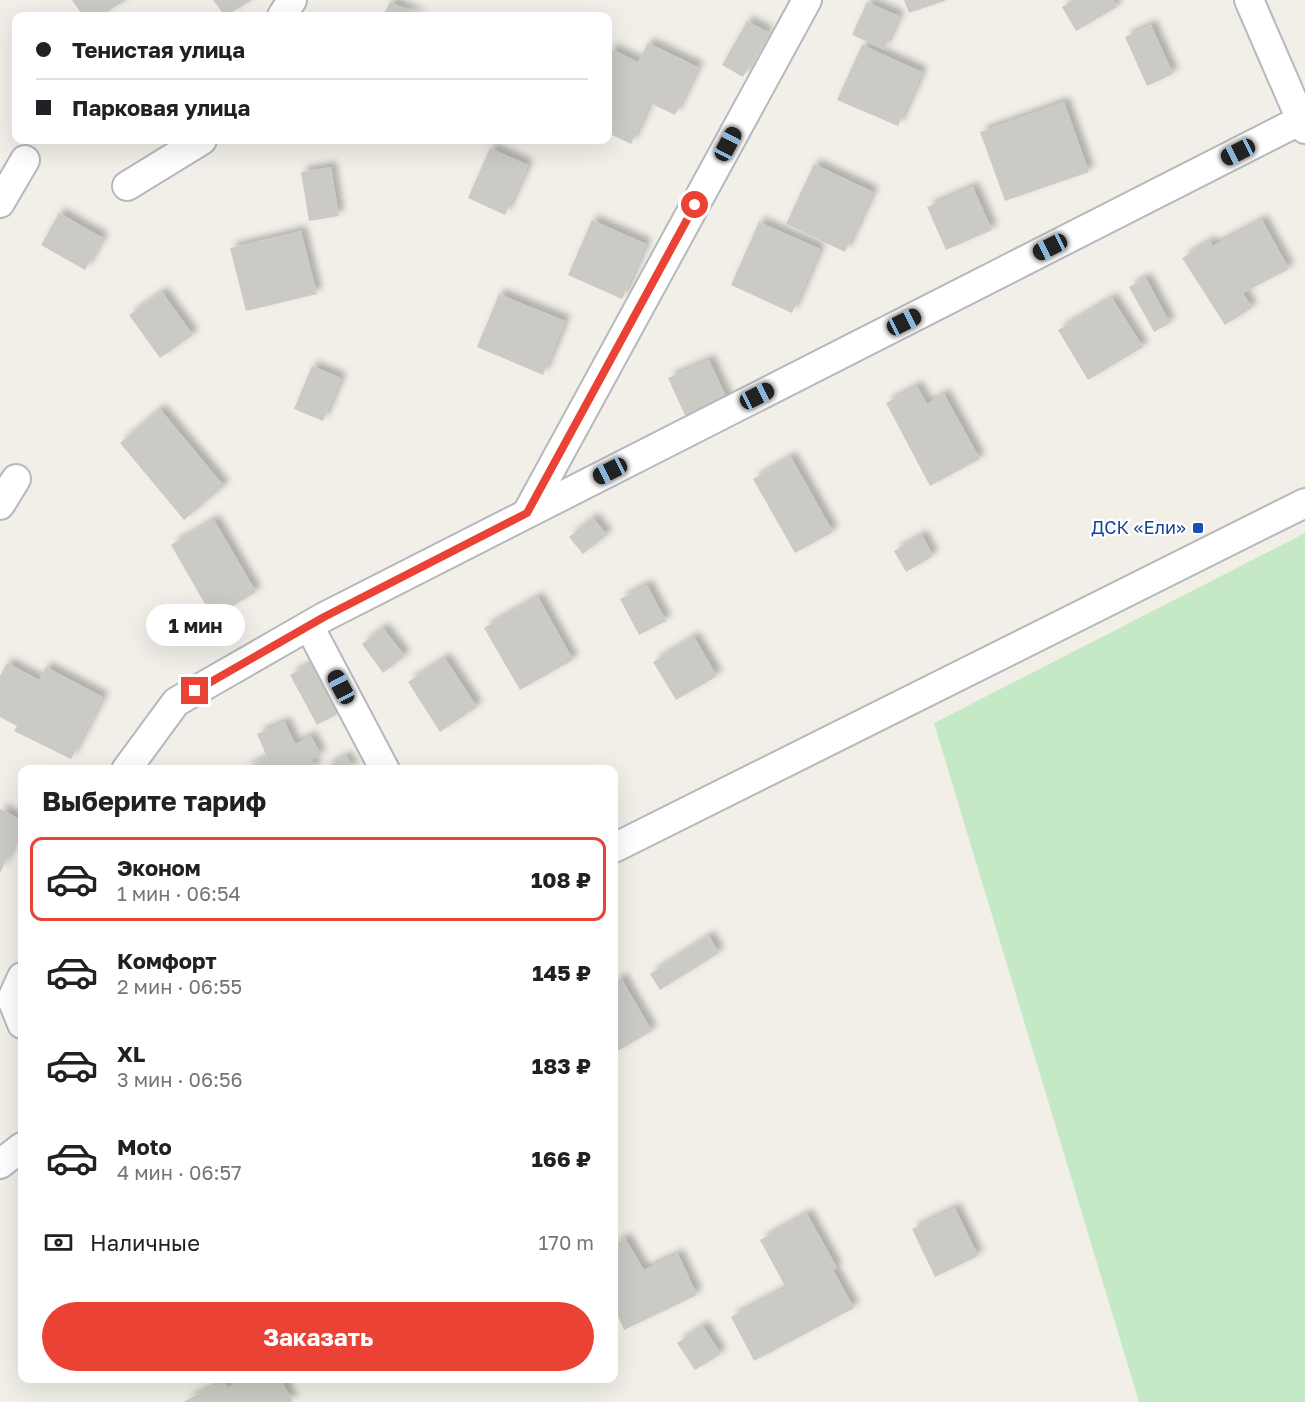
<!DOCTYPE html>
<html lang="ru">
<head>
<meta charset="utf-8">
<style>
	body { margin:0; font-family:"Golos Text",sans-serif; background:#f2f2f2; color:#202124; height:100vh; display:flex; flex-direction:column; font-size:22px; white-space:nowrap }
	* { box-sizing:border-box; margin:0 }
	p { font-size:20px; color:#757577 }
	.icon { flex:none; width:33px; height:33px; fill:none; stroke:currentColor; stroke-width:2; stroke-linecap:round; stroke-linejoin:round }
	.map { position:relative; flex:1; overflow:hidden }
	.details { position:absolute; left:18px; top:765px; width:600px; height:618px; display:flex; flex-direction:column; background:#fff; border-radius:12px; box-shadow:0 6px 24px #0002 }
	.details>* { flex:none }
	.hud { position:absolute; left:12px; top:12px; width:600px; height:132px; border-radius:12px; box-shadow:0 6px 24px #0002; display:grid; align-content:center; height:132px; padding:0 24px; background:#fff }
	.end { position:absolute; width:27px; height:27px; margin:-14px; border:8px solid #ea4335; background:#fff; box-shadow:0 0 0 3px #fff }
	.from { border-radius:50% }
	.bubble { position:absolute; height:42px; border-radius:21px; background:#fff; box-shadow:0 6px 24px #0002; font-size:20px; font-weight:700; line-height:42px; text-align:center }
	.car { position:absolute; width:18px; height:36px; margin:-18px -9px; border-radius:8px; box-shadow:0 0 4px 2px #0007; background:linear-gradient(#222 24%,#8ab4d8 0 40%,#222 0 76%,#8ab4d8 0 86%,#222 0) }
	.hud b { display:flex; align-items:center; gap:21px; height:57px; font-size:22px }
	.hud b+b { border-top:2px solid #e0e0e0 }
	.hud i { width:15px; height:15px; background:#202124 }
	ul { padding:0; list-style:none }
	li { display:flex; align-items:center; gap:18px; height:84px; margin:0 12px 9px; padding:0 12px; border:3px solid transparent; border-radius:12px }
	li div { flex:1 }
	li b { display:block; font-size:22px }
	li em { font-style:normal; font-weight:700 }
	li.current { border-color:#ea4335 }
	li>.icon { width:54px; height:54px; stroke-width:1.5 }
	h2 { padding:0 24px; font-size:27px; line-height:72px }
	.pay { display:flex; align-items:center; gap:15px; height:66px; padding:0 24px; font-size:22px }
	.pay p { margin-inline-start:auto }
	.cta { display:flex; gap:12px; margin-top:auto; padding:12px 24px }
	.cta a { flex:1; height:69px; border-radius:36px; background:#ea4335; color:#fff; font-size:24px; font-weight:700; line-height:69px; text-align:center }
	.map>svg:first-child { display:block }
</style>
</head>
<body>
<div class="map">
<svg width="1305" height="1402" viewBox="0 0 1305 1402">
	<defs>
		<filter id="shadow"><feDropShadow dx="5.5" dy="-5.5" stdDeviation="3" flood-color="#0004"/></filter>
	</defs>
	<rect width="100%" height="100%" fill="#f1efe8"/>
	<path fill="#c5e8c5" d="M1305,533V1402H1139L934,723Z"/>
	<g fill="#cccac5" filter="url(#shadow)">
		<path d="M72,0H126L100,16H83Z"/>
		<path d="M213,0H252L225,16Z"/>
		<path d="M904,0H947L909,13Z"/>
		<path d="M1073,0H1113L1117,7L1076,31L1062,7Z"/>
		<path d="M390,2L422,16H383Z"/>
		<path d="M867,2L899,16L884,49L852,35Z"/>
		<path d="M747,21L768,32L743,77L722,65Z"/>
		<path d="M1151,25L1173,74L1147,86L1125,37Z"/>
		<path d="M648,43L698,67L675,115L650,103L631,144L608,133V56L611,49L638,62Z"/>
		<path d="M862,45L922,72L898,126L837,100Z"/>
		<path d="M1064,102L1089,172L1005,201L980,132Z"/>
		<path d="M490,148L528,165L505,215L468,198Z"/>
		<path d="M814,164L873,192L845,252L786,224Z"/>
		<path d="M331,167L339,216L309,221L301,172Z"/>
		<path d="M973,187L992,230L946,250L927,207Z"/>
		<path d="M59,213L103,238L85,270L41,245Z"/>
		<path d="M592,220L646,244L622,299L568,275Z"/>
		<path d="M1262,220L1289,269L1243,293L1252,308L1225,325L1182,258L1210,241L1213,246Z"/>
		<path d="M759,222L820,249L792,313L731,285Z"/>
		<path d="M301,231L317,294L246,311L230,248Z"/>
		<path d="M1146,278L1170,323L1154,332L1129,287Z"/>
		<path d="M162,292L193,335L160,358L129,315Z"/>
		<path d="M499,294L565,321L543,375L477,347Z"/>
		<path d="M1112,298L1143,347L1088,380L1058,330Z"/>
		<path d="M709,360L729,403L688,422L668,378Z"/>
		<path d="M312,366L341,378L323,421L294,409Z"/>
		<path d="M917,386L927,404L944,394L980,459L930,486L886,403Z"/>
		<path d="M160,409L224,486L184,520L120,443Z"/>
		<path d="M791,457L833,532L795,553L753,479Z"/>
		<path d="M593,518L607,535L583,554L569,537Z"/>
		<path d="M214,520L256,592L213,618L171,545Z"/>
		<path d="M922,535L933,556L906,572L894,551Z"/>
		<path d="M647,585L666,621L639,635L620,599Z"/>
		<path d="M538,597L573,660L520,690L484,628Z"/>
		<path d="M383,628L405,656L383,673L362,644Z"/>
		<path d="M694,637L717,676L676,700L653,662Z"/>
		<path d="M325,656L352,706L317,725L290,675Z"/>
		<path d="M445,658L477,707L440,732L408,682Z"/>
		<path d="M7,663L39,680L46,667L103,697L71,759L14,731L17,726L0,717V676Z"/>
		<path d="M285,722L295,744L311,736L321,755L311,760L317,770H242L267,757L257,734Z"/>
		<path d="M346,756L354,770H322Z"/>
		<path d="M0,809L22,820V829L0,873Z"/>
		<path d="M709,936L719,953L660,990L650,974Z"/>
		<path d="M621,978L652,1031L614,1053V983Z"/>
		<path d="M955,1208L978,1256L935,1277L912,1229Z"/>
		<path d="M807,1214L837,1268L833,1270L854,1308L754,1361L731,1317L786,1288L760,1240Z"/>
		<path d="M625,1238L644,1270L678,1254L697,1295L624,1330L614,1307V1245Z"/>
		<path d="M703,1326L721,1354L695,1370L677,1343Z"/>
		<path d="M241,1378H280L293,1402H183L224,1381L228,1388Z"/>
	</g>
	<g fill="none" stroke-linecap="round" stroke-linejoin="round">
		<g stroke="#b5b8bc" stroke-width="32">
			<g id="minor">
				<path d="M1249,0L1305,129"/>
				<path d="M282,16L292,0"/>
				<path d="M127,186L202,140"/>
				<path d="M0,203L25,160"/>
				<path d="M0,505L16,479"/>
				<path d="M527,513L807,0"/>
				<path d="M309,626L385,770"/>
				<path d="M126,770L176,702L324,617L1301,120"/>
				<path d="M614,848L1305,503"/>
				<path d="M22,977L12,999L22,1024"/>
				<path d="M0,1164L22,1147"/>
			</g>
		</g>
		<use href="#minor" stroke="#fff" stroke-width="28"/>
	</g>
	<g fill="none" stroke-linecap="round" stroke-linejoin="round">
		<path stroke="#ea4335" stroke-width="8" d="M195,691L324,617L527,513L695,205"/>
	</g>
	<rect fill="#1a4fb4" stroke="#fff" stroke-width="2" x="1192" y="522" width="12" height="12" rx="3"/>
	<g text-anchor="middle" stroke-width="4.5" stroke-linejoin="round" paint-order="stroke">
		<g font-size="18" fill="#164399" stroke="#fff" text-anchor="end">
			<text x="1186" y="534">ДСК «Ели»</text>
		</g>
	</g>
</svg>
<i class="end from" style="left:695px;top:205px"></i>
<i class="end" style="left:195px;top:691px"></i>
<div class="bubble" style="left:146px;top:604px;width:99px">1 мин</div>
<i class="car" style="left:728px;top:144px;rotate:28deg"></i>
<i class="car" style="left:1238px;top:152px;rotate:243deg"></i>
<i class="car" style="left:1050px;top:247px;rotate:243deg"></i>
<i class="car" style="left:904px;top:322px;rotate:63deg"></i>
<i class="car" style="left:757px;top:396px;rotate:63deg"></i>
<i class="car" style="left:610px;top:471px;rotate:243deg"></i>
<i class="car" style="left:341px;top:687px;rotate:332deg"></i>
<div class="hud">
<b><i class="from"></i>Тенистая улица</b>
<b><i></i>Парковая улица</b>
</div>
<section class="details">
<h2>Выберите тариф</h2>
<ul>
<li class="current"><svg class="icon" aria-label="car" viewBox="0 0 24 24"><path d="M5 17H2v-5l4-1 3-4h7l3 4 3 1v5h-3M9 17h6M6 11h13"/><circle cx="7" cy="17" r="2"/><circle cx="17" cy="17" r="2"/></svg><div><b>Эконом</b><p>1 мин · 06:54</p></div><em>108 ₽</em></li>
<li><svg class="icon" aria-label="car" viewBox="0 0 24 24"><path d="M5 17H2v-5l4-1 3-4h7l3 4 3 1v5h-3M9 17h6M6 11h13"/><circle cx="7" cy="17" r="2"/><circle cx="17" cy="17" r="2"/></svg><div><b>Комфорт</b><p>2 мин · 06:55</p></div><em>145 ₽</em></li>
<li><svg class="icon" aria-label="car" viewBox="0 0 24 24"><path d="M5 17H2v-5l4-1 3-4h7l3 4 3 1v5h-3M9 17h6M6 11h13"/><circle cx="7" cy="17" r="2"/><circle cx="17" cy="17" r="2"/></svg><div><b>XL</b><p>3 мин · 06:56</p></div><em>183 ₽</em></li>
<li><svg class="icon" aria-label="car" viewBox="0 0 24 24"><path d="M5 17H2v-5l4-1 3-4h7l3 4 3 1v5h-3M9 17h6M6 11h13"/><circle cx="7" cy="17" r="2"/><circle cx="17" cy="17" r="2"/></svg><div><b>Moto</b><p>4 мин · 06:57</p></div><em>166 ₽</em></li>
</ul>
<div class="pay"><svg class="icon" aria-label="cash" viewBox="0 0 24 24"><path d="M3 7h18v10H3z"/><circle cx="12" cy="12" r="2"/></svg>Наличные<p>170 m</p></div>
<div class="cta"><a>Заказать</a></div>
</section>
</div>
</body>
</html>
